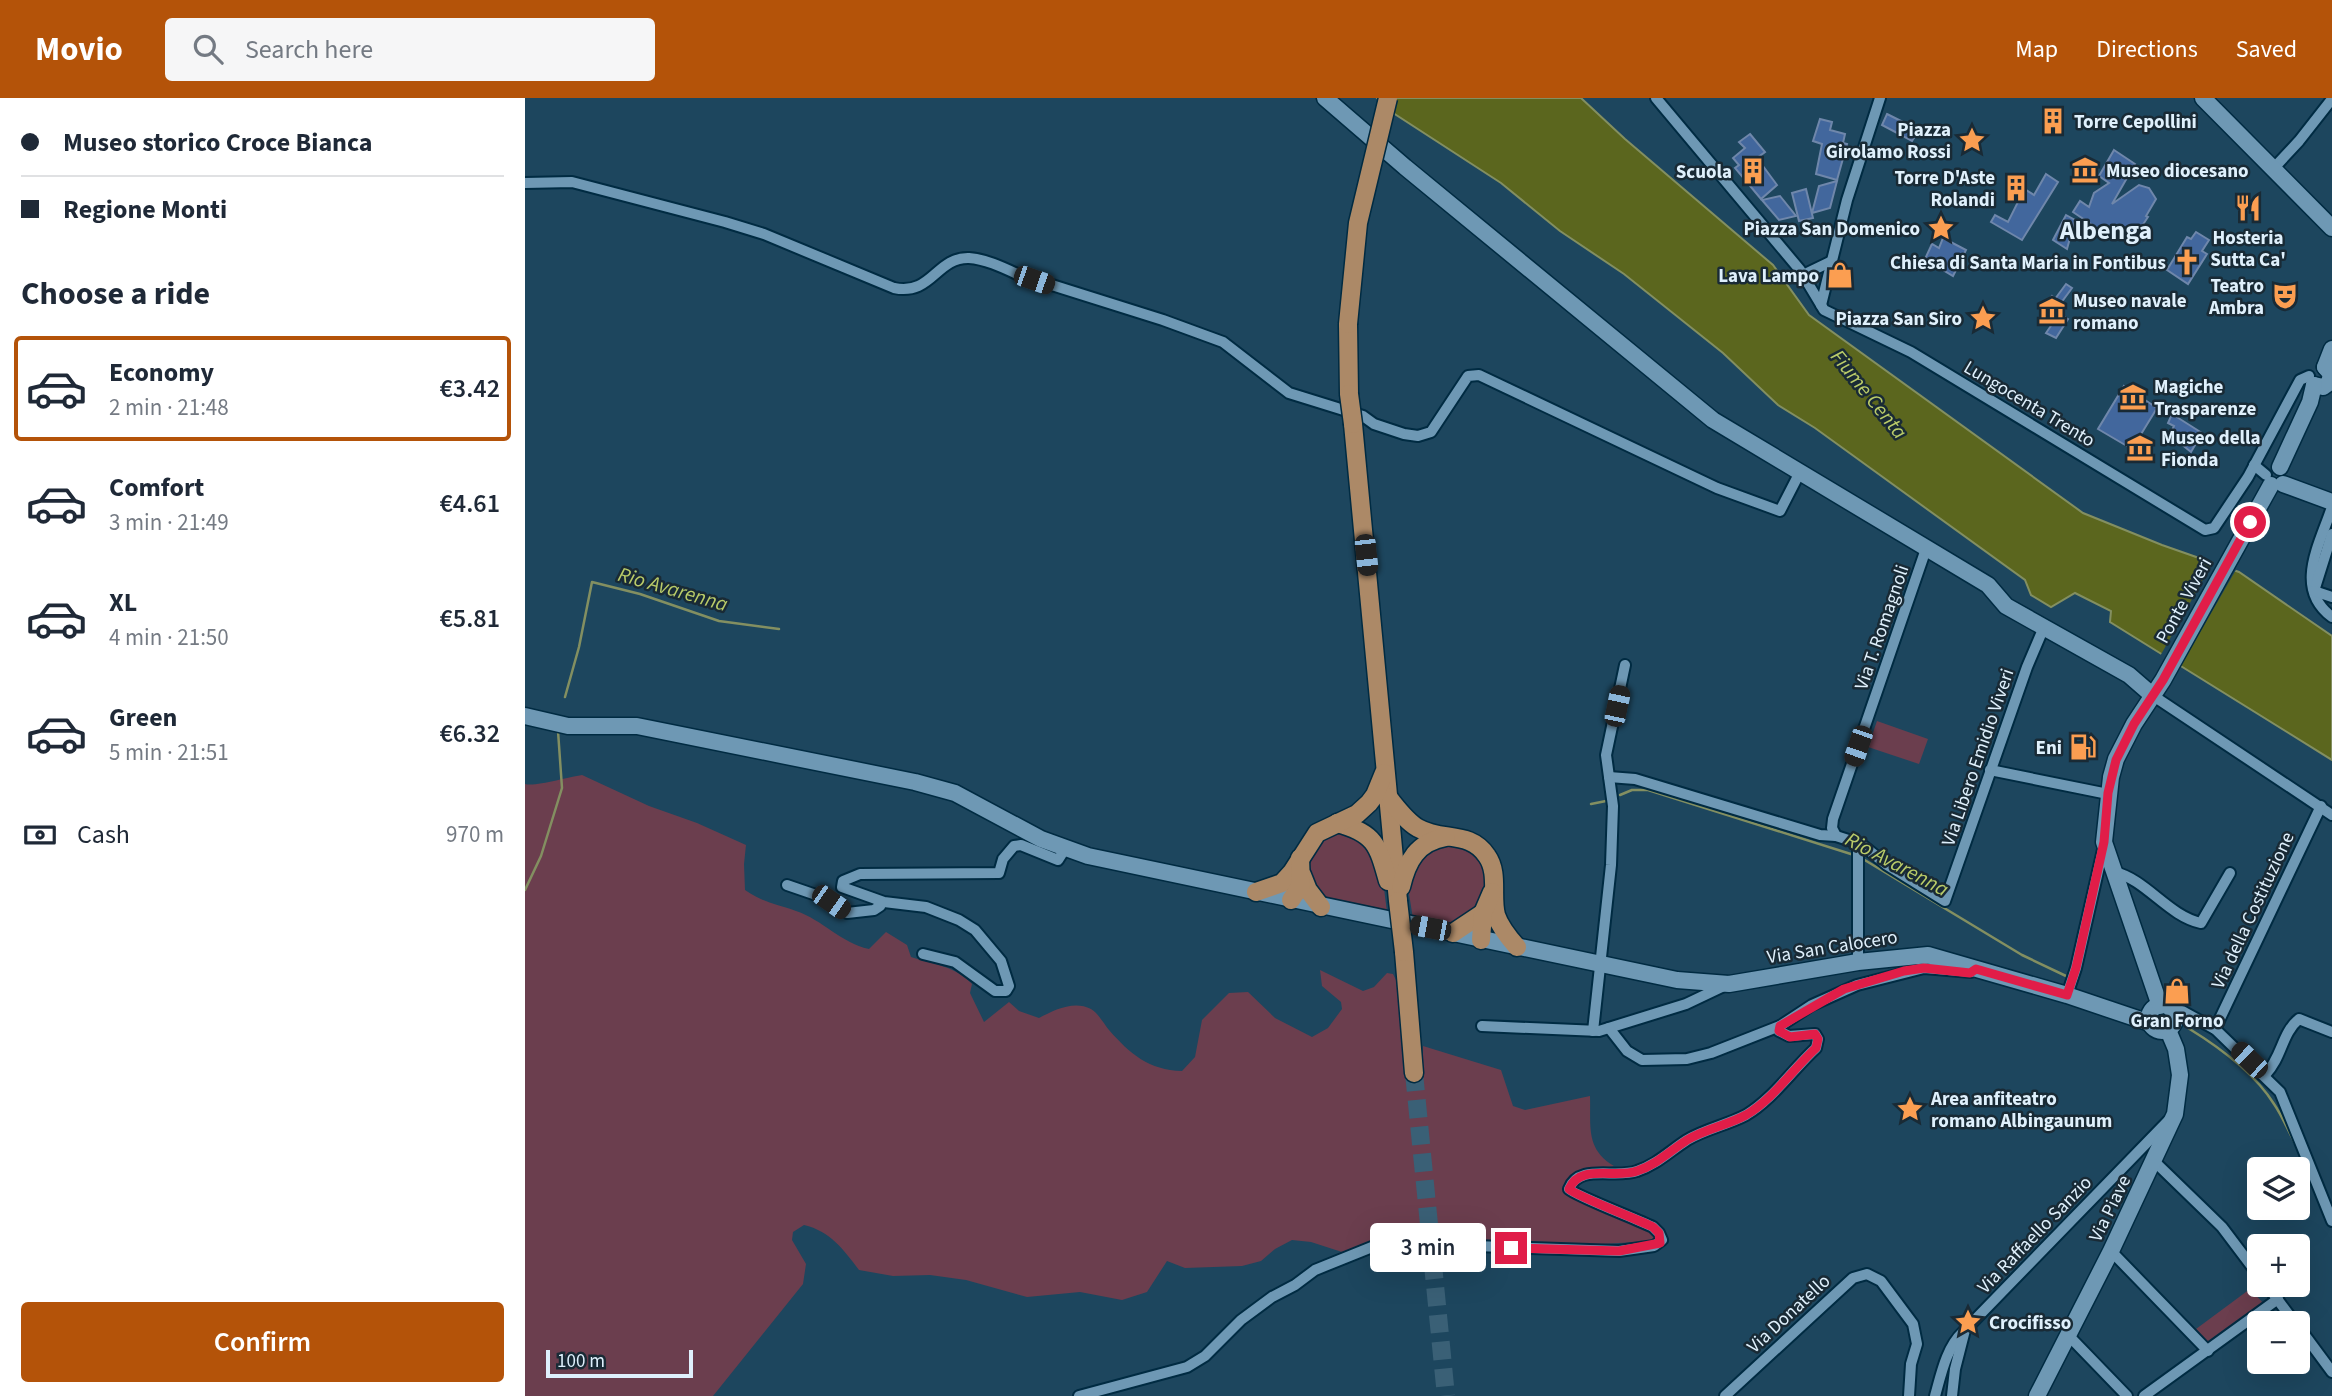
<!DOCTYPE html>
<html lang="en">
<head>
<meta charset="utf-8">
<style>
	body { margin:0; font-family:"Source Sans 3",sans-serif; background:#f6f6f7; color:#1f2937; height:100vh; display:flex; flex-direction:column; font-size:26px; white-space:nowrap }
	* { box-sizing:border-box; margin:0 }
	p { font-size:23px; color:#747a83 }
	.icon { flex:none; width:38px; height:38px; fill:none; stroke:currentColor; stroke-width:2; stroke-linecap:round; stroke-linejoin:round }
	.map { position:relative; flex:1; overflow:hidden }
	.panel { display:flex; flex-direction:column; background:#fff; width:525px }
	.panel>* { flex:none }
	.hud { display:grid; align-content:center; height:154px; padding:0 21px; background:#fff }
	.buttons { position:absolute; left:1722px; top:1059px; display:grid; gap:14px }
	.buttons a { display:grid; place-items:center; width:63px; height:63px; border-radius:7px; background:#fff; box-shadow:0 7px 28px #0002; font-size:35px }
	.scale { position:absolute; left:21px; bottom:18px; width:147px; box-sizing:border-box; padding-left:7px; border:4px solid #dff0fc; border-top:0; font-size:19px; line-height:24px; white-space:nowrap; color:#dff0fc; -webkit-text-stroke:5px #192a35; paint-order:stroke }
	.end { position:absolute; width:32px; height:32px; margin:-16px; border:9px solid #e11d48; background:#fff; box-shadow:0 0 0 4px #fff }
	.from { border-radius:50% }
	.bubble { position:absolute; height:49px; border-radius:7px; background:#fff; box-shadow:0 7px 28px #0002; font-size:23px; font-weight:600; line-height:49px; text-align:center }
	.car { position:absolute; width:21px; height:42px; margin:-21px -10px; border-radius:9px; box-shadow:0 0 5px 2px #0007; background:linear-gradient(#222 24%,#8ab4d8 0 40%,#222 0 76%,#8ab4d8 0 86%,#222 0) }
	.hud b { display:flex; align-items:center; gap:24px; height:66px; font-size:26px }
	.hud b+b { border-top:2px solid #e0e1e3 }
	.hud i { width:18px; height:18px; background:#1f2937 }
	ul { padding:0; list-style:none }
	li { display:flex; align-items:center; gap:21px; height:105px; margin:0 14px 10px; padding:0 7px; border:4px solid transparent; border-radius:7px }
	li div { flex:1 }
	li b { display:block; font-size:26px }
	li em { font-style:normal; font-weight:600 }
	li.on { border-color:#b45309 }
	li>.icon { width:63px; height:63px; stroke-width:1.5 }
	h2 { padding:0 21px; font-size:32px; line-height:84px }
	.pay { display:flex; align-items:center; gap:18px; height:77px; padding:0 21px; font-size:26px }
	.pay p { margin-inline-start:auto }
	.action { display:flex; gap:14px; margin-top:auto; padding:14px 21px }
	.action a { flex:1; height:80px; border-radius:7px; background:#b45309; color:#fff; font-size:28px; font-weight:600; line-height:80px; text-align:center }
	header { display:flex; align-items:center; gap:42px; box-sizing:border-box; height:98px; padding:0 35px; background:#b45309; color:#fff }
	header strong { font-size:33px }
	nav { display:flex; gap:38px; margin-inline-start:auto; font-size:24px }
	.search { width:490px; height:63px; background:#f6f6f7; display:flex; align-items:center; gap:18px; box-sizing:border-box; padding:0 24px; border-radius:7px; color:#747a83; font-size:26px }
	main { display:flex; flex:1; min-height:0 }
	.map>svg:first-child { display:block }
</style>
</head>
<body>
<header>
<strong>Movio</strong>
<div class="search"><svg class="icon" aria-label="search" viewBox="0 0 24 24"><circle cx="10" cy="10" r="6"/><path d="M15 15l6 6"/></svg>Search here</div>
<nav><a>Map</a><a>Directions</a><a>Saved</a></nav>
</header>
<main>
<section class="panel">
<div class="hud">
<b><i class="from"></i>Museo storico Croce Bianca</b>
<b><i></i>Regione Monti</b>
</div>
<h2>Choose a ride</h2>
<ul>
<li class="on"><svg class="icon" aria-label="car" viewBox="0 0 24 24"><path d="M5 17H2v-5l4-1 3-4h7l3 4 3 1v5h-3M9 17h6M6 11h13"/><circle cx="7" cy="17" r="2"/><circle cx="17" cy="17" r="2"/></svg><div><b>Economy</b><p>2 min · 21:48</p></div><em>€3.42</em></li>
<li><svg class="icon" aria-label="car" viewBox="0 0 24 24"><path d="M5 17H2v-5l4-1 3-4h7l3 4 3 1v5h-3M9 17h6M6 11h13"/><circle cx="7" cy="17" r="2"/><circle cx="17" cy="17" r="2"/></svg><div><b>Comfort</b><p>3 min · 21:49</p></div><em>€4.61</em></li>
<li><svg class="icon" aria-label="car" viewBox="0 0 24 24"><path d="M5 17H2v-5l4-1 3-4h7l3 4 3 1v5h-3M9 17h6M6 11h13"/><circle cx="7" cy="17" r="2"/><circle cx="17" cy="17" r="2"/></svg><div><b>XL</b><p>4 min · 21:50</p></div><em>€5.81</em></li>
<li><svg class="icon" aria-label="car" viewBox="0 0 24 24"><path d="M5 17H2v-5l4-1 3-4h7l3 4 3 1v5h-3M9 17h6M6 11h13"/><circle cx="7" cy="17" r="2"/><circle cx="17" cy="17" r="2"/></svg><div><b>Green</b><p>5 min · 21:51</p></div><em>€6.32</em></li>
</ul>
<div class="pay"><svg class="icon" aria-label="cash" viewBox="0 0 24 24"><path d="M3 7h18v10H3z"/><circle cx="12" cy="12" r="2"/></svg>Cash<p>970 m</p></div>
<div class="action"><a>Confirm</a></div>
</section>
<div class="map">
<svg width="1807" height="1298" viewBox="0 0 1807 1298">
	<rect width="100%" height="100%" fill="#1d465e"/>
	<g fill="#6b3e4e">
		<path d="M1352,623L1403,641L1394,666L1343,649Z"/>
		<path d="M57,677L124,708L172,725L221,747L219,766L220,792C241,806 249,805 271,813C298,822 316,845 344,851L361,834L382,847L386,859C407,866 431,868 447,886L445,895L459,924L484,904L494,913L514,920C529,912 549,902 566,911C573,915 579,926 584,932C605,956 624,972 657,973L670,959L677,922L704,895L723,894L750,920L787,939L803,930L817,911L816,904L797,888L795,872L838,893L849,889L862,875L868,876L871,882L878,939L894,978L898,976V948L976,972L988,1008L1000,1012L1065,998C1066,1027 1060,1051 1089,1068L1053,1074L1043,1081L1040,1095L1121,1130L1129,1138L1128,1143L1043,1148L952,1145L882,1138L817,1154L786,1144L767,1142L750,1151L736,1163L717,1168L660,1170L642,1163L622,1194L597,1202L555,1194L502,1199L441,1182L405,1177L368,1178L334,1172C319,1152 305,1133 279,1127L268,1134L267,1142L281,1166L278,1186L188,1298H0V686C10,689 43,679 57,677Z"/>
		<path d="M812,732L835,737L857,775L862,814L804,803L792,797L780,763L791,743Z"/>
		<path d="M925,744C961,760 962,763 961,802L929,827L888,821L882,783L895,755Z"/>
		<path d="M1725,1191L1740,1207L1685,1248L1671,1231Z"/>
	</g>
	<path fill="#5b661e" stroke="#838f61" stroke-width="2" d="M852,0H1056L1100,41L1248,167L1284,217L1558,415L1637,447L1714,474L1807,538V662L1585,524L1586,513L1550,495L1526,509L1506,497L1500,482L1290,330L1253,307L1198,255L1099,176L1035,133L976,85L862,11Z"/>
	<path fill="#1d465e" d="M1689,462L1712,470L1654,571L1634,560Z"/>
	<g fill="none" stroke-linecap="round" stroke-linejoin="round">
		<g stroke="#838f61" stroke-width="2.5">
			<path d="M40,599L54,549L67,484L115,496L194,523L254,531"/>
			<path d="M1095,697L1107,692H1123L1329,757"/>
			<path d="M1066,706L1081,703"/>
			<path d="M1338,761L1497,857L1541,878"/>
			<path d="M0,792L16,758L37,690L33,633"/>
			<path d="M1663,930C1694,949 1729,974 1749,1006C1758,1019 1764,1035 1772,1049"/>
		</g>
	</g>
	<g fill="#42679d" stroke="#6f87ab" stroke-width="2">
		<path d="M1362,16L1394,32L1387,43L1357,27Z"/>
		<path d="M1295,21L1307,24L1305,32L1320,36L1318,45L1322,46L1312,82L1291,76L1297,46L1288,43Z"/>
		<path d="M1225,36L1240,54L1232,60L1252,87L1236,101L1210,70L1214,67L1208,60L1220,50L1214,44Z"/>
		<path d="M1589,52L1610,66L1587,106L1614,87L1624,90L1631,101L1621,118L1623,119L1607,143L1582,128L1578,134L1548,114L1555,103L1564,109L1569,95L1584,85L1574,78Z"/>
		<path d="M1521,76L1533,84L1497,142L1466,124L1470,117L1483,124L1496,98L1485,92L1490,85L1509,97Z"/>
		<path d="M1312,83L1305,110L1287,115L1294,88Z"/>
		<path d="M1281,91L1288,120L1274,123L1267,95Z"/>
		<path d="M1255,98L1271,118L1254,122L1237,102Z"/>
		<path d="M1541,117L1550,122L1542,151L1528,142Z"/>
		<path d="M1671,134L1684,142L1677,153L1682,156L1663,186L1642,172L1662,139L1666,141Z"/>
		<path d="M1418,140L1441,152L1428,178L1400,161L1407,146L1414,150Z"/>
		<path d="M1541,186L1547,190L1527,217L1518,210L1527,198L1530,201Z"/>
		<path d="M1534,216L1543,221L1531,240L1521,235Z"/>
		<path d="M1599,288L1632,310L1607,351L1573,331Z"/>
		<path d="M1647,316L1677,335L1666,354L1645,337L1649,328L1643,325Z"/>
	</g>
	<g fill="none" stroke-linecap="round" stroke-linejoin="round">
		<path stroke="#3a6076" stroke-width="18" stroke-dasharray="18 9" stroke-linecap="butt" d="M889,975L921,1298"/>
		<g stroke="#002b42" stroke-width="14">
			<g id="street">
				<path d="M1131,0L1275,172L1299,212L1386,254L1680,432L1689,430L1723,379L1775,282L1784,278"/>
				<path d="M1748,71L1774,43L1807,1"/>
				<path d="M0,85L47,84L200,124L239,136L369,190C407,198 411,159 444,160C460,161 477,169 492,176L638,222L698,244L764,295L838,318L849,326L879,336L893,338L906,334L943,278L954,277L1192,390L1255,413L1274,376"/>
				<path d="M1278,177L1307,163"/>
				<path d="M1296,207L1322,102L1355,0"/>
				<path d="M1729,367L1741,377"/>
				<path d="M1807,409C1795,446 1768,490 1807,519"/>
				<path d="M1789,493L1807,436"/>
				<path d="M1789,493L1807,499"/>
				<path d="M1627,597L1807,717"/>
				<path d="M1465,672L1583,696"/>
				<path d="M1084,679L1110,681L1295,737L1311,738L1336,746L1362,767L1420,803L1502,569L1519,529"/>
				<path d="M1311,738L1307,730L1308,721L1401,451"/>
				<path d="M1589,774C1621,781 1643,818 1676,825L1705,775"/>
				<path d="M262,787L294,798L322,815L349,812L355,808L353,803"/>
				<path d="M398,856L430,864L470,893H481L484,888L476,863L450,832L434,822L401,809L359,804L317,789L318,783L335,776L474,775L478,761L489,748L496,747L533,762L540,751"/>
				<path d="M1333,864V752"/>
				<path d="M1542,897L1551,870L1579,747"/>
				<path d="M1647,913H1657L1690,931L1755,994L1807,1123"/>
				<path d="M957,928L1074,933L1161,906L1201,887"/>
				<path d="M1084,930L1102,953L1117,962L1162,961L1186,955L1255,928L1287,907L1332,887L1399,870L1446,874"/>
				<path d="M1690,931L1796,708"/>
				<path d="M1068,933L1086,767L1088,708L1081,657L1100,567"/>
				<path d="M1740,977C1758,958 1756,936 1774,921L1807,934"/>
				<path d="M1630,1064L1697,1129L1734,1178"/>
				<path d="M1586,1153L1683,1253"/>
				<path d="M1741,1186L1770,1225"/>
				<path d="M1773,1228L1807,1274"/>
				<path d="M1543,1237L1602,1298"/>
				<path d="M554,1298L662,1269L680,1258L716,1222L747,1199L770,1187L790,1172L847,1149L892,1146L1094,1153L1129,1148L1137,1142L1134,1135L1128,1129C1112,1121 1051,1098 1044,1091C1054,1065 1090,1081 1112,1073C1131,1067 1145,1053 1162,1042C1180,1031 1202,1027 1221,1017C1248,1001 1268,971 1291,950L1293,941L1290,936L1264,938L1254,933L1255,928"/>
				<path d="M1200,1298L1328,1180L1342,1176L1356,1183L1388,1226L1392,1246L1386,1266L1384,1298"/>
				<path d="M1410,1298C1416,1277 1421,1250 1438,1234"/>
				<path d="M1427,1298L1430,1271L1440,1232L1643,1023"/>
				<path d="M1619,1298L1753,1201"/>
			</g>
		</g>
		<g stroke="#002b42" stroke-width="19">
			<g id="secondary">
				<path d="M800,0L880,69L1188,322L1463,487L1481,508L1604,577L1627,597"/>
				<path d="M1678,0L1807,130"/>
				<path d="M1800,269L1807,251"/>
				<path d="M1789,287L1798,289L1804,285L1806,276L1800,269"/>
				<path d="M1755,369L1785,304L1789,287"/>
				<path d="M1758,386L1807,404"/>
				<path d="M0,618L43,628H112L390,684L430,695L516,741L563,758L1152,882L1204,886L1333,864L1403,857L1542,897L1625,925"/>
				<circle cx="1637" cy="920" r="13"/>
				<path d="M1635,908L1579,744L1586,679L1591,661L1609,626L1638,582L1746,387"/>
				<path d="M1512,1298L1586,1153L1650,1016L1655,977L1651,951L1643,932"/>
			</g>
		</g>
		<g stroke="#002b42" stroke-width="21">
			<g id="primary">
				<path d="M823,226L824,296"/>
				<path d="M828,326L873,803"/>
				<path d="M863,699C872,710 881,723 893,730C917,744 945,732 962,758C974,775 966,798 971,817C975,829 984,840 992,849"/>
				<path d="M812,725C850,735 853,747 863,783"/>
				<path d="M777,777L783,792L796,809"/>
				<path d="M876,789C882,763 892,744 921,739"/>
				<path d="M731,794L757,785L767,774L792,735L832,716L844,705L850,697L859,675"/>
				<path d="M766,802L776,787L775,760"/>
				<path d="M928,835L958,815"/>
				<path d="M956,842L958,815L967,794"/>
				<path d="M879,854L889,975"/>
			</g>
		</g>
		<use href="#street" stroke="#6e98b4" stroke-width="10"/>
		<use href="#secondary" stroke="#6e98b4" stroke-width="16"/>
		<use href="#primary" stroke="#ac8967" stroke-width="18"/>
		<g stroke="#002b42" stroke-width="21" stroke-linecap="butt">
			<g id="primary-bridge">
				<path d="M823,226L833,125L863,0"/>
				<path d="M824,296L828,326"/>
				<path d="M873,803L879,854"/>
			</g>
		</g>
		<use href="#primary-bridge" stroke="#ac8967" stroke-width="18"/>
	</g>
	<g fill="none" stroke-linecap="round" stroke-linejoin="round">
		<path stroke="#e11d48" stroke-width="9" d="M986,1150L1094,1153L1135,1145L1134,1135L1128,1129C1112,1121 1051,1098 1044,1091C1055,1065 1090,1081 1112,1073C1131,1067 1145,1053 1162,1042C1180,1031 1203,1027 1221,1017C1248,1001 1268,971 1291,950L1293,941L1290,936L1265,939L1254,933L1255,928L1319,891L1379,873L1399,870L1445,875L1451,871L1542,897L1551,870L1579,744L1583,695L1591,662L1609,626L1638,582L1725,424"/>
	</g>
	<defs>
		<g id="building-bare" transform="scale(2.1)"><path d="M-4-6H4V6H1V3H-1V6H-4ZM-2.5-4.3h1.7v1.8h-1.7ZM.8-4.3h1.7v1.8H.8ZM-2.5-1h1.7V.8h-1.7ZM.8-1h1.7V.8H.8Z" fill="#fb9e51" stroke="#192a35" stroke-width="2.5" paint-order="stroke"/></g>
		<g id="sight-bare" transform="scale(2.1)"><path d="M0-6L1.8-2.2L6-1.7L2.9 1.2L3.7 5.4L0 3.3L-3.7 5.4L-2.9 1.2L-6-1.7L-1.8-2.2Z" fill="#fb9e51" stroke="#192a35" stroke-width="2.5" paint-order="stroke"/></g>
		<g id="museum-bare" transform="scale(2.1)"><path d="M0-6L6-3V-2H-6V-3ZM-5-1h2V3h-2ZM-1-1h2V3h-2ZM3-1h2V3H3ZM-6 4H6V6H-6Z" fill="#fb9e51" stroke="#192a35" stroke-width="2.5" paint-order="stroke"/></g>
		<g id="restaurant-bare" transform="scale(2.1)"><path d="M-5-6h1v4h1v-4h1v4h1v-4h1v5L-1.5 .5V6h-2V.5L-5-1ZM5-6V6H3V1.5H1.5Q1.5-4 5-6Z" fill="#fb9e51" stroke="#192a35" stroke-width="2.5" paint-order="stroke"/></g>
		<g id="church-bare" transform="scale(2.1)"><path d="M-1.2-6h2.4v3.5h3.3v2.4h-3.3V6h-2.4V-.1h-3.3v-2.4h3.3Z" fill="#fb9e51" stroke="#192a35" stroke-width="2.5" paint-order="stroke"/></g>
		<g id="shop-bare" transform="scale(2.1)"><path d="M-5-2.5h2.3a2.7 3.5 0 0 1 5.4 0H5L5.5 6h-11ZM-1.5-2.5h3a1.5 2.3 0 0 0-3 0Z" fill="#fb9e51" stroke="#192a35" stroke-width="2.5" paint-order="stroke"/></g>
		<g id="theatre-bare" transform="scale(2.1)"><path d="M-5-5.5Q0-4 5-5.5V0Q5 5 0 6Q-5 5-5 0ZM-3.3-2.5H-1v1.5H-3.3ZM1-2.5H3.3v1.5H1ZM-2.8 1Q0 5.5 2.8 1Z" fill="#fb9e51" stroke="#192a35" stroke-width="2.5" paint-order="stroke"/></g>
		<g id="fuel-bare" transform="scale(2.1)"><path d="M-5.5-6h7V0h2V4h1.3V-2.5L3-4.5l.8-.8L6-3V5H2.5V1h-1V6h-7ZM-4.2-4.7v3.2H.2V-4.7Z" fill="#fb9e51" stroke="#192a35" stroke-width="2.5" paint-order="stroke"/></g>
	</defs>
	<g fill-rule="evenodd">
		<use href="#building-bare" x="1528" y="23"/>
		<use href="#sight-bare" x="1447" y="42"/>
		<use href="#museum-bare" x="1560" y="72"/>
		<use href="#building-bare" x="1228" y="73"/>
		<use href="#building-bare" x="1491" y="90"/>
		<use href="#restaurant-bare" x="1723" y="110"/>
		<use href="#sight-bare" x="1416" y="130"/>
		<use href="#church-bare" x="1662" y="164"/>
		<use href="#shop-bare" x="1315" y="177"/>
		<use href="#theatre-bare" x="1760" y="198"/>
		<use href="#museum-bare" x="1527" y="213"/>
		<use href="#sight-bare" x="1458" y="220"/>
		<use href="#museum-bare" x="1608" y="299"/>
		<use href="#museum-bare" x="1615" y="350"/>
		<use href="#fuel-bare" x="1558" y="649"/>
		<use href="#shop-bare" x="1652" y="893"/>
		<use href="#sight-bare" x="1385" y="1011"/>
		<use href="#sight-bare" x="1443" y="1224"/>
	</g>
	<g text-anchor="middle" stroke-width="5" stroke-linejoin="round" paint-order="stroke">
		<g font-size="19" font-weight="bold" fill="#dff0fc" stroke="#192a35" text-anchor="end">
			<text x="1549" y="30" text-anchor="start">Torre Cepollini</text>
			<text x="1426" y="38">Piazza<tspan x="1426" dy="22">Girolamo Rossi</tspan></text>
			<text x="1581" y="79" text-anchor="start">Museo diocesano</text>
			<text x="1207" y="80">Scuola</text>
			<text x="1470" y="86">Torre D'Aste<tspan x="1470" dy="22">Rolandi</tspan></text>
			<text x="1395" y="137">Piazza San Domenico</text>
			<text x="1723" y="146" text-anchor="middle">Hosteria<tspan x="1723" dy="22">Sutta Ca'</tspan></text>
			<text x="1641" y="171">Chiesa di Santa Maria in Fontibus</text>
			<text x="1294" y="184">Lava Lampo</text>
			<text x="1739" y="194">Teatro<tspan x="1739" dy="22">Ambra</tspan></text>
			<text x="1548" y="209" text-anchor="start">Museo navale<tspan x="1548" dy="22">romano</tspan></text>
			<text x="1437" y="227">Piazza San Siro</text>
			<text x="1629" y="295" text-anchor="start">Magiche<tspan x="1629" dy="22">Trasparenze</tspan></text>
			<text x="1636" y="346" text-anchor="start">Museo della<tspan x="1636" dy="22">Fionda</tspan></text>
			<text x="1537" y="656">Eni</text>
			<text x="1652" y="929" text-anchor="middle">Gran Forno</text>
			<text x="1406" y="1007" text-anchor="start">Area anfiteatro<tspan x="1406" dy="22">romano Albingaunum</tspan></text>
			<text x="1464" y="1231" text-anchor="start">Crocifisso</text>
		</g>
		<g font-size="19" fill="#dff0fc" stroke="#192a35">
			<text transform="translate(1505 305) rotate(31)" y="7">Lungocenta Trento</text>
			<text transform="translate(1658 502) rotate(-61)" y="7">Ponte Viveri</text>
			<text transform="translate(1356 529) rotate(-71)" y="7">Via T. Romagnoli</text>
			<text transform="translate(1452 659) rotate(-71)" y="7">Via Libero Emidio Viveri</text>
			<text transform="translate(1727 812) rotate(-65)" y="7">Via della Costituzione</text>
			<text transform="translate(1307 848) rotate(-9)" y="7">Via San Calocero</text>
			<text transform="translate(1584 1110) rotate(-64)" y="7">Via Piave</text>
			<text transform="translate(1509 1136) rotate(-46)" y="7">Via Raffaello Sanzio</text>
			<text transform="translate(1263 1215) rotate(-43)" y="7">Via Donatello</text>
		</g>
		<g font-size="21" font-style="italic" fill="#bacc69" stroke="#192a35">
			<text transform="translate(1344 296) rotate(51)" y="7">Fiume Centa</text>
			<text transform="translate(148 491) rotate(16)" y="7">Rio Avarenna</text>
			<text transform="translate(1372 766) rotate(28)" y="7">Rio Avarenna</text>
		</g>
		<g font-size="26" font-weight="bold" fill="#dff0fc" stroke="#192a35">
			<text x="1581" y="141">Albenga</text>
		</g>
	</g>
</svg>
<div class="buttons">
<a><svg class="icon" aria-label="layers" viewBox="0 0 24 24"><path d="M12 4l9 5-9 5-9-5zM3 14l9 5 9-5"/></svg></a>
<a>+</a>
<a>−</a>
</div>
<div class="scale">100 m</div>
<i class="end from" style="left:1725px;top:424px"></i>
<i class="end" style="left:986px;top:1150px"></i>
<div class="bubble" style="left:845px;top:1125px;width:116px">3 min</div>
<i class="car" style="left:509px;top:182px;rotate:109deg"></i>
<i class="car" style="left:841px;top:457px;rotate:174deg"></i>
<i class="car" style="left:1092px;top:608px;rotate:12deg"></i>
<i class="car" style="left:1333px;top:648px;rotate:199deg"></i>
<i class="car" style="left:306px;top:804px;rotate:125deg"></i>
<i class="car" style="left:905px;top:830px;rotate:281deg"></i>
<i class="car" style="left:1724px;top:962px;rotate:314deg"></i>
</div>
</main>
</body>
</html>
